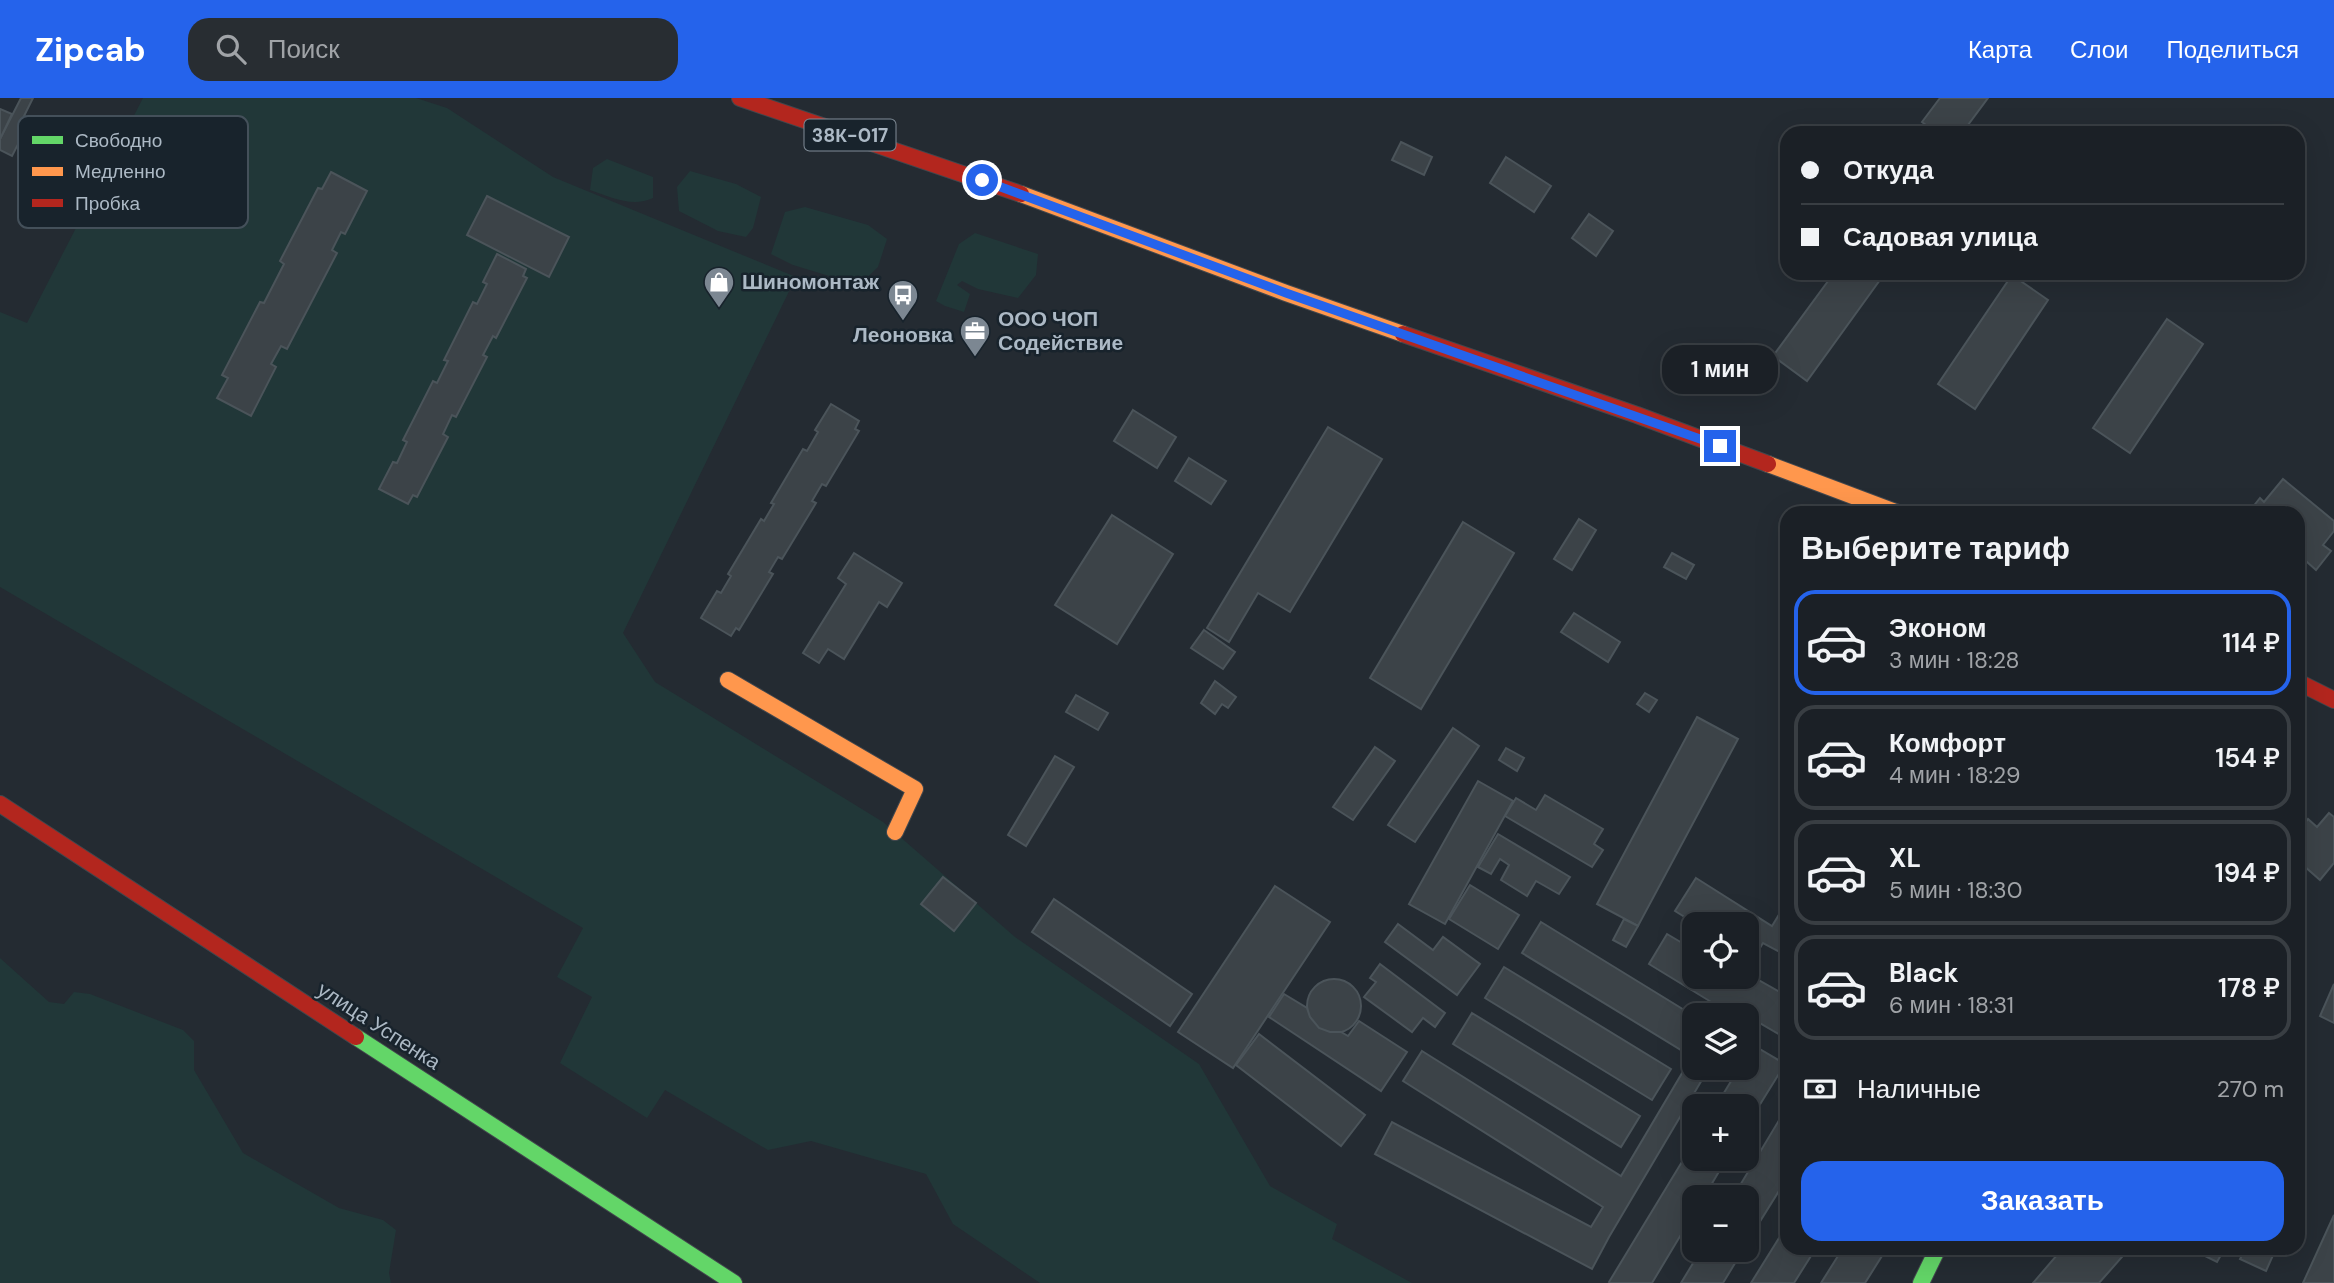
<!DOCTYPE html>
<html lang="ru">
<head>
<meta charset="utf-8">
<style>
	body { margin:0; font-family:"DM Sans",sans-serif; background:#282d32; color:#f1f3f6; height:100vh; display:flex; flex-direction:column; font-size:26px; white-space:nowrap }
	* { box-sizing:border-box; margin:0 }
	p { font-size:23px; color:#a0a3a7 }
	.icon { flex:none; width:38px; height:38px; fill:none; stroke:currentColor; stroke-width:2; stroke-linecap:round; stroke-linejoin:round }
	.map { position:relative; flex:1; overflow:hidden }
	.side { position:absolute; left:1780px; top:408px; width:525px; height:749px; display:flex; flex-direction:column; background:#1b2026; border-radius:21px; box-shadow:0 7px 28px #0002,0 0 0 2px #393e43 }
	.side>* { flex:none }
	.guide { position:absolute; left:1780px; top:28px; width:525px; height:154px; border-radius:21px; box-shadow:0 7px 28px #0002,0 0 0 2px #393e43; display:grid; align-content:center; height:154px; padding:0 21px; background:#1b2026 }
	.controls { position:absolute; left:1682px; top:814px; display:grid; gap:14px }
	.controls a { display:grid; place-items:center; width:77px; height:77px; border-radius:14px; background:#1b2026; box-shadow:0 7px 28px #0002,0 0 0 2px #393e43; font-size:35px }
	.end { position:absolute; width:32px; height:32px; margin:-16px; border:9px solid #2563eb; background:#fff; box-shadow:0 0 0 4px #fff }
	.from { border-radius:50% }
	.bubble { position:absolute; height:49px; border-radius:21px; background:#1b2026; box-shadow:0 7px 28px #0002,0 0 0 2px #393e43; font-size:23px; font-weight:600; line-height:49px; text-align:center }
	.guide b { display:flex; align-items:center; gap:24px; height:66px; font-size:26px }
	.guide b+b { border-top:2px solid #393e43 }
	.guide i { width:18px; height:18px; background:#f1f3f6 }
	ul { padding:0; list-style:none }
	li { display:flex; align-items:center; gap:21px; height:105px; margin:0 14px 10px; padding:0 7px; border:4px solid #393e43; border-radius:21px }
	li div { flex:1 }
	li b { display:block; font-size:26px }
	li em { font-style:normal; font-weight:600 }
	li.on { border-color:#2563eb }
	li>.icon { width:63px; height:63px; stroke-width:1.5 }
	h2 { padding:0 21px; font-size:32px; line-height:84px }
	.pay { display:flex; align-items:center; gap:18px; height:77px; padding:0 21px; font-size:26px }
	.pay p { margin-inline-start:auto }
	.cta { display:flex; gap:14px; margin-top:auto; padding:14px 21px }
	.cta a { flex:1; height:80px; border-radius:21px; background:#2563eb; color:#fff; font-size:28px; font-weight:600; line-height:80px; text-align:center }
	header { display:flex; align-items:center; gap:42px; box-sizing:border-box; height:98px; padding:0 35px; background:#2563eb; color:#fff }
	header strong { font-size:33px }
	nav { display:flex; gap:38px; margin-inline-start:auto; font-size:24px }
	.search { width:490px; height:63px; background:#282d32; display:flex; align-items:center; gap:18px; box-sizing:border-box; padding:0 24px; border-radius:21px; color:#a0a3a7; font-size:26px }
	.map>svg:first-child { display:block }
</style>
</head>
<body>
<header>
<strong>Zipcab</strong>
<div class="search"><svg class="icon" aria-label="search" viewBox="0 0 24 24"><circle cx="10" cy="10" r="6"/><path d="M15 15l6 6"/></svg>Поиск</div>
<nav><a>Карта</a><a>Слои</a><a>Поделиться</a></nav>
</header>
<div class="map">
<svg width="2334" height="1185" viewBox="0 0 2334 1185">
	<rect width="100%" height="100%" fill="#242b32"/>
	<g fill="#213738">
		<path d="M143,0H416L447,10L553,79L796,179L623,535L655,584L883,724L1015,839L1199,966L1270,1088L1337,1126L1332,1141L1412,1185H1040L953,1126L926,1076L811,1043L768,1052L665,992L647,1020L560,965L592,899L557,879L583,830L0,489V214L27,225Z"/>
		<path d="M607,61L653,79V100C632,110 611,99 590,92L593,70Z"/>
		<path d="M690,73L736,86L761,99L753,130L746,139L718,133L679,113L677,89Z"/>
		<path d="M805,109L868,127L887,141L878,169L859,187L793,167L771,156L785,114Z"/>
		<path d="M975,135L1038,156L1036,177L1018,200L978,191L962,183L957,187L970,196L964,214L945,208L936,203L959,146Z"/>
		<path d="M0,860L49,904L64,906L74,894L90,896L183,932L194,943V972L243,1055L339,1110L383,1122L396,1132L389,1175L391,1185H0Z"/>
	</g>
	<g fill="#3c4348" stroke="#4b545a" stroke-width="2">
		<path d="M21,0H33L24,18L31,21L12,58L0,52V41Z"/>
		<path d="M1940,0H1988L1962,35H1937L1922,24Z"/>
		<path d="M0,11L12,16L0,41Z"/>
		<path d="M1401,44L1432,59L1424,77L1392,62Z"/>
		<path d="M1506,59L1551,88L1534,114L1490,85Z"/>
		<path d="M331,74L367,93L345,136L341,134L332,152L337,155L287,251L281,248L271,266L276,269L251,318L217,300L228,280L222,277L260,204L264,205L284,166L280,163L318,90L322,91Z"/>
		<path d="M487,98L569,139L549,179L467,137Z"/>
		<path d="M1589,116L1613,133L1596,158L1572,140Z"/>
		<path d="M497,156L526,171L523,178L527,180L496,240L493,238L483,257L487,259L456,319L452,317L443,336L448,339L417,399L413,397L408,406L379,391L393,364L397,365L407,344L403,342L433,283L437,285L448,263L444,262L473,204L477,206L487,186L483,184Z"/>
		<path d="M1834,175H1885L1807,283L1773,258Z"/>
		<path d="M2012,177L2048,202L1975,311L1938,286Z"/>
		<path d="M2167,221L2203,246L2130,355L2093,330Z"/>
		<path d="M831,306L859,323L855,331L859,333L826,388L822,386L812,403L816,405L782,461L778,459L769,474L773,476L739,532L736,530L731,538L701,520L717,493L721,495L731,478L728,476L761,421L764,423L774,406L771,405L803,351L807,353L818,334L815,332Z"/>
		<path d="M1133,312L1176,339L1157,370L1114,343Z"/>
		<path d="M1328,329L1382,361L1290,514L1258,495L1229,544L1207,530Z"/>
		<path d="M1189,360L1226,383L1211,406L1175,383Z"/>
		<path d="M2283,381L2334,423V433L2323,447L2331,453L2316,472L2307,464L2298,475V415H2255L2252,410L2260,400L2264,404Z"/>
		<path d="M1112,417L1173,456L1117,546L1055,507Z"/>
		<path d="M1579,421L1596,432L1572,472L1554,461Z"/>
		<path d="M1463,424L1514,455L1421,611L1370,580Z"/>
		<path d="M854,455L902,485L887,509L879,504L844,561L828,551L819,565L803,555L846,486L838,480Z"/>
		<path d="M1672,455L1694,467L1686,481L1664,469Z"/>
		<path d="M1574,515L1620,544L1608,564L1561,534Z"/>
		<path d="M1204,532L1235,554L1223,571L1191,550Z"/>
		<path d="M1215,583L1236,599L1228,610L1222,606L1215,616L1201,605Z"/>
		<path d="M1645,595L1657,602L1649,614L1637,606Z"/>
		<path d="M1076,597L1108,615L1098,632L1066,614Z"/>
		<path d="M1697,619L1738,641L1638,828L1597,806Z"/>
		<path d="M1453,630L1479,648L1415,744L1388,727Z"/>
		<path d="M1375,649L1395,663L1353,722L1333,709Z"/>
		<path d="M1506,650L1524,660L1517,673L1499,662Z"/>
		<path d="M1055,658L1074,669L1026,748L1008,737Z"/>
		<path d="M1478,683L1513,703L1445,826L1409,806Z"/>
		<path d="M1545,697L1603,731L1594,746L1603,752L1592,769L1505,718L1516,700L1536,712Z"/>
		<path d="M2329,715L2334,719V765L2320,782L2304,768L2298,775V733L2308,721L2317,729Z"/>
		<path d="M1498,736L1570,779L1559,796L1536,783L1527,798L1501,782L1509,767L1500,761L1491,776L1478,769Z"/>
		<path d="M943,779L976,805L954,833L921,806Z"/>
		<path d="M1696,780L1772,828L1783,810H1787V858L1763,845L1746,873V826H1696L1675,813Z"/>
		<path d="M1470,787L1519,817L1498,851L1449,821Z"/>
		<path d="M1275,788L1330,824L1233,970L1178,934Z"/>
		<path d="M1054,801L1192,896L1170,928L1032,834Z"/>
		<path d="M1624,821L1638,828L1626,849L1613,842Z"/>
		<path d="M1541,824L1694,918V930L1681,952L1522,855Z"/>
		<path d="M1398,826L1433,852L1443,839L1480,866L1457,897L1385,844Z"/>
		<path d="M1667,836L1694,852V878H1746V875L1787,898V941L1746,917H1717L1721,910L1649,866Z"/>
		<path d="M1380,866L1445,915L1435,929L1423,920L1412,934L1364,899L1376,884L1370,880Z"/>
		<path d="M1504,869L1671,971L1652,1002L1485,900Z"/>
		<circle cx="1334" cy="908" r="27"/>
		<path d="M2334,886V925L2320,918Z"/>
		<path d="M1284,896L1307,910L1310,919L1319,930L1330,934H1341L1348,938L1359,923L1407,954L1381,993L1269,919Z"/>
		<path d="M1472,915L1640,1018L1621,1049L1453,946Z"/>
		<path d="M1259,936L1365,1017L1341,1048L1236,967Z"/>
		<path d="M1753,947L1785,966L1746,1029V1008H1716L1739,970H1746V958Z"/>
		<path d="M1422,953L1621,1078L1694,955V970H1709L1609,1139L1592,1171L1375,1056L1392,1024L1591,1129L1603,1109L1403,983Z"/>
		<path d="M1787,1009V1080L1746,1146V1099H1733Z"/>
		<path d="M1694,1044V1060H1727L1704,1099H1694V1115L1652,1185H1610L1609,1184Z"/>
		<path d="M2334,1117V1185H2303Z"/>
		<path d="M1787,1127V1150H1816L1794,1185H1751Z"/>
		<path d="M1843,1150H1887L1865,1185H1821Z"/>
		<path d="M2063,1150H2110L2122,1159L2099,1185H2033Z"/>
		<path d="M2189,1150H2225L2217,1164Z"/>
		<path d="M2246,1150H2263L2274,1155L2266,1173L2240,1161Z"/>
		<path d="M1701,1152H1743L1723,1185H1681Z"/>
	</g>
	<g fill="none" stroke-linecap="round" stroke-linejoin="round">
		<g stroke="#42474d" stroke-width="18">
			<g id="fast">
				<path d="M356,939L734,1185"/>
				<path d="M1921,1185L1938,1150"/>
			</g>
		</g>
		<g stroke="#42474d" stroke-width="18">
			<g id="slow">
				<path d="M1021,96L1286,195L1403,236"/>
				<path d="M1768,366L1898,415"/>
				<path d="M728,582L915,691L895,734"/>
			</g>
		</g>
		<g stroke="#42474d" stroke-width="18">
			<g id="jam">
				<path d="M740,0L1021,96"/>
				<path d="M1403,236L1637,317L1768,366"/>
				<path d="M2298,584L2334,602"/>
				<path d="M0,706L356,939"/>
			</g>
		</g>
		<use href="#fast" stroke="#63d668" stroke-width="16"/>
		<use href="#slow" stroke="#ff974d" stroke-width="16"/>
		<use href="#jam" stroke="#b3261e" stroke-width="16"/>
	</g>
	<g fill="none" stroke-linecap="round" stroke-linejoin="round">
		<path stroke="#2563eb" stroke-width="9" d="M982,82L1286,195L1720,348"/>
	</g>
	<defs>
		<g id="shop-pin" transform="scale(1.575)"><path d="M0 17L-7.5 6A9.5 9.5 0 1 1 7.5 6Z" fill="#7c8792" stroke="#18232c"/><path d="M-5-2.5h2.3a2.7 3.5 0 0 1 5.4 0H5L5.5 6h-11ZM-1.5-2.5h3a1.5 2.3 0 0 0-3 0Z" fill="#fff"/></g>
		<g id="bus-pin" transform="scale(1.575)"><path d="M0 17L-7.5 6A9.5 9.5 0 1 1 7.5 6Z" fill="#7c8792" stroke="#18232c"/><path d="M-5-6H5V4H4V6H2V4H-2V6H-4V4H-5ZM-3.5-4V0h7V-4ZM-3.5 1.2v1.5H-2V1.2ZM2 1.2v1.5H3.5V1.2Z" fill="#fff"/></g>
		<g id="office-pin" transform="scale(1.575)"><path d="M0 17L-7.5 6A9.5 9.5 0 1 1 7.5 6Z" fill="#7c8792" stroke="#18232c"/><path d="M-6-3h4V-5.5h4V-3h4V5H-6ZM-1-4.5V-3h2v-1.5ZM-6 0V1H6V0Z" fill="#fff"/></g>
	</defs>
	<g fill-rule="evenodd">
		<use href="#shop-pin" x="719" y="184"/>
		<use href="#bus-pin" x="903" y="197"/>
		<use href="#office-pin" x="975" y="233"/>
	</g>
	<g text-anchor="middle" stroke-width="5" stroke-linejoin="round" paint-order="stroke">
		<rect fill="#18232c" stroke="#808c97" stroke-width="2" x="804.5" y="21.5" width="91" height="31" rx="5"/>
		<g font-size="19" font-weight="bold" fill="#acb9c5">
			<text x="850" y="44">38К-017</text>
		</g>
		<g font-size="21" font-weight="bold" fill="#acb9c5" stroke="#18232c" text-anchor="start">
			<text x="742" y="191">Шиномонтаж</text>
			<text x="998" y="228">ООО ЧОП<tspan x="998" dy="24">Содействие</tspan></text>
			<text x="903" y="244" text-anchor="middle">Леоновка</text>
		</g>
		<g font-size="21" fill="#acb9c5" stroke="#18232c">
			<text transform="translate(379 928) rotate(33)" y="7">улица Успенка</text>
		</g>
	</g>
	<rect x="18" y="18" width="230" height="112" rx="10" fill="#18232c" stroke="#44505a" stroke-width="2"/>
	<rect x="32" y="38" width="31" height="8" fill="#63d668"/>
	<rect x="32" y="69" width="31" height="9" fill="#ff974d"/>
	<rect x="32" y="101" width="31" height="8" fill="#b3261e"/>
	<g font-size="19" fill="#acb9c5">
		<text x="75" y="49">Свободно</text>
		<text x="75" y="80">Медленно</text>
		<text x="75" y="112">Пробка</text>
	</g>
</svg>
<div class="controls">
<a><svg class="icon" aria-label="locate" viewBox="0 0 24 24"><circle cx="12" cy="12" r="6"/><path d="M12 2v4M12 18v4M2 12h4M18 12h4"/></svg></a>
<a><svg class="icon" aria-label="layers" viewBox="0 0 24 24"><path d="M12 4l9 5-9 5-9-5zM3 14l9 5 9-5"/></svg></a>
<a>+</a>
<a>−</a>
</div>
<i class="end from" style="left:982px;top:82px"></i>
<i class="end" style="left:1720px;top:348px"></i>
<div class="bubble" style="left:1662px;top:247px;width:116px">1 мин</div>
<div class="guide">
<b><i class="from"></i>Откуда</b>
<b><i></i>Садовая улица</b>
</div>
<section class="side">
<h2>Выберите тариф</h2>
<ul>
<li class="on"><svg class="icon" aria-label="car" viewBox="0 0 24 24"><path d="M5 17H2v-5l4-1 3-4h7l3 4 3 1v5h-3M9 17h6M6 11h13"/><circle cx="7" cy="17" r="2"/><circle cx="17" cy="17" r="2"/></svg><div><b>Эконом</b><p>3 мин · 18:28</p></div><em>114 ₽</em></li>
<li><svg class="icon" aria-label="car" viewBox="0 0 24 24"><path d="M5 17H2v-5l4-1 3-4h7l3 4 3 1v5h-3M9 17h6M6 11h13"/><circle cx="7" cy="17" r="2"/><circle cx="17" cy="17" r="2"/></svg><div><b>Комфорт</b><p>4 мин · 18:29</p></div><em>154 ₽</em></li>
<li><svg class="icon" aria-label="car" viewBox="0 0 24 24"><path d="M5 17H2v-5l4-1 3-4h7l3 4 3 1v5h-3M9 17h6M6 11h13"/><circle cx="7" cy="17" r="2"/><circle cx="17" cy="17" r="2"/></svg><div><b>XL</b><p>5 мин · 18:30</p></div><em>194 ₽</em></li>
<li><svg class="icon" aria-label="car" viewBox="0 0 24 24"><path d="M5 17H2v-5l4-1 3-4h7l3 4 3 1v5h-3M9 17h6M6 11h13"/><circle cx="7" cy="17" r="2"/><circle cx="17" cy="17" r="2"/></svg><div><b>Black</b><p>6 мин · 18:31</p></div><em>178 ₽</em></li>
</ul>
<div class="pay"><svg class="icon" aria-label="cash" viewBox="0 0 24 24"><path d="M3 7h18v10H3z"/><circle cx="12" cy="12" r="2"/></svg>Наличные<p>270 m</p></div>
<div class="cta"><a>Заказать</a></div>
</section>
</div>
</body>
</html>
